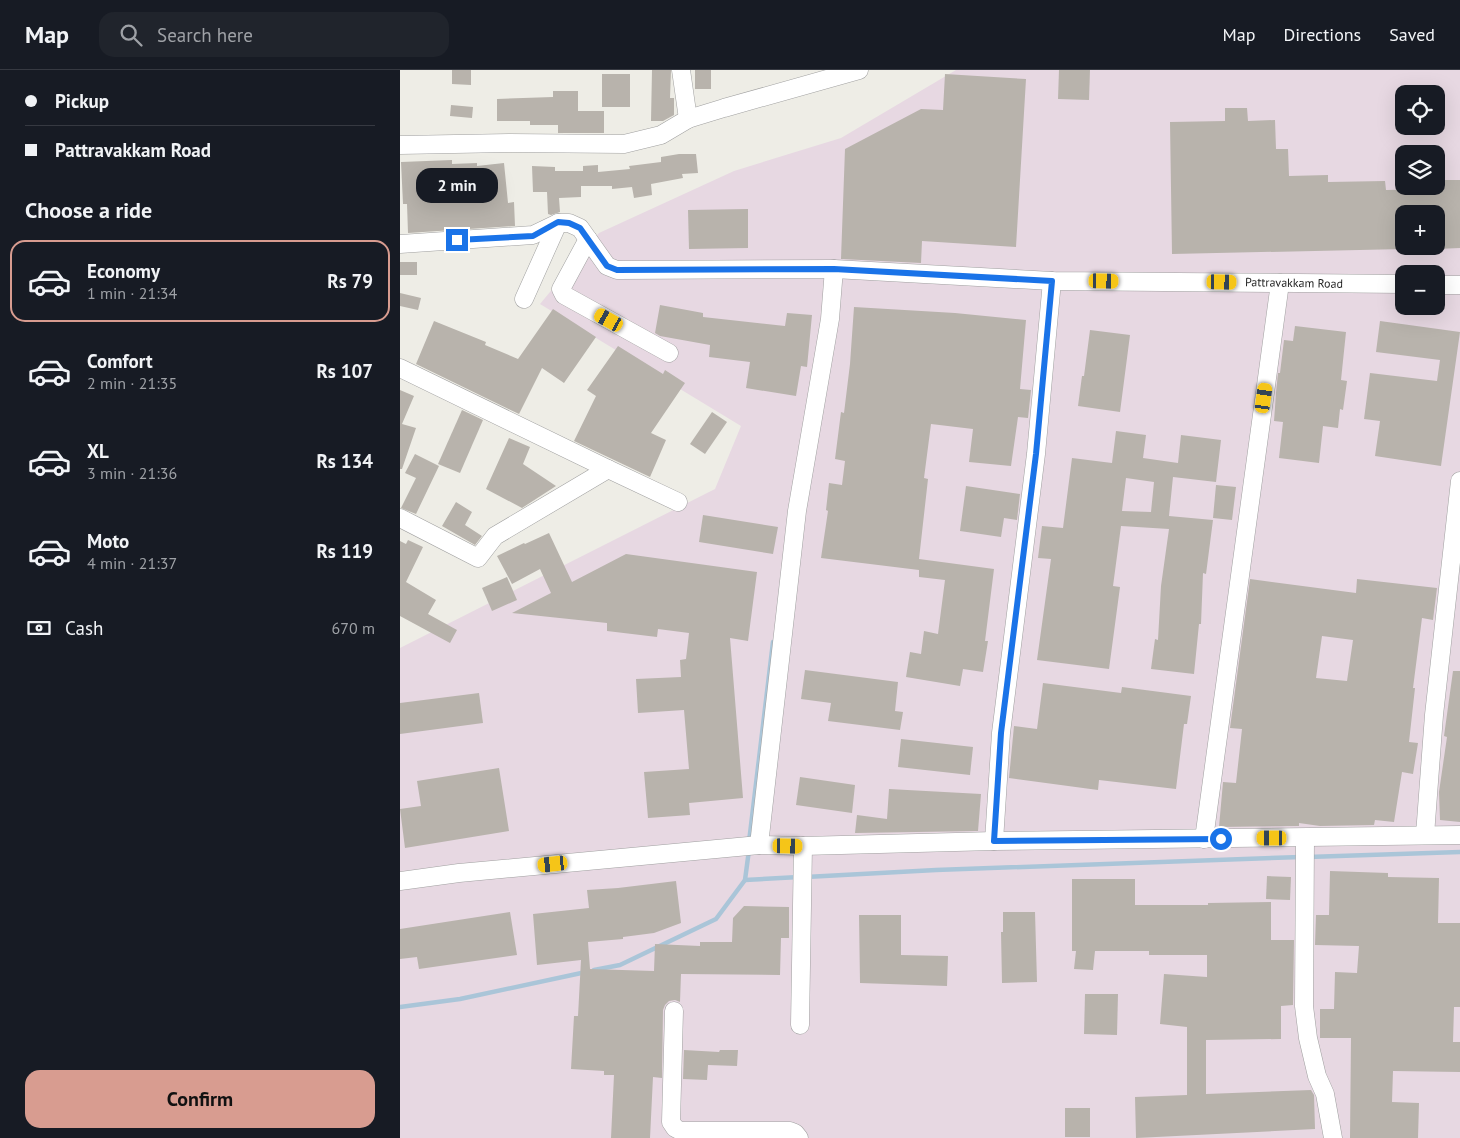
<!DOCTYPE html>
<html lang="en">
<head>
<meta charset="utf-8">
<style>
	body { margin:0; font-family:"PT Sans",sans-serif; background:#20242c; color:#f1f3f6; height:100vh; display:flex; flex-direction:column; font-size:19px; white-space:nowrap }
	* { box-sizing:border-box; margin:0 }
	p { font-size:16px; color:#9ea1a6 }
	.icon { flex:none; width:28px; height:28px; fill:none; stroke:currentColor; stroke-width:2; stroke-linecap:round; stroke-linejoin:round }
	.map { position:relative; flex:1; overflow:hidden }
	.details { display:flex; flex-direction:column; background:#171b24; width:400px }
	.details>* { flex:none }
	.hud { display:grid; align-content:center; height:110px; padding:0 25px; background:#171b24 }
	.buttons { position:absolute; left:995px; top:15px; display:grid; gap:10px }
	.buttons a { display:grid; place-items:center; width:50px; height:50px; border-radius:10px; background:#171b24; box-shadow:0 5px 20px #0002; font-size:25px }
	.end { position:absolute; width:22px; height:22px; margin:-11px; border:6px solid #1a73e8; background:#fff; box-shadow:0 0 0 2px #fff }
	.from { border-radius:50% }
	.bubble { position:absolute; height:35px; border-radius:15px; background:#171b24; box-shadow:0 5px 20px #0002; font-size:16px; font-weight:700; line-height:35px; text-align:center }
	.car { position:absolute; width:15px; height:30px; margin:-15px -8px; border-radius:6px; box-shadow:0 0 4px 1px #0007; background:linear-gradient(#f5c518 24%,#345 0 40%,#f5c518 0 76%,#345 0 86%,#f5c518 0) }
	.hud b { display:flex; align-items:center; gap:18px; height:48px; font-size:19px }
	.hud b+b { border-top:1px solid #363941 }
	.hud i { width:12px; height:12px; background:#f1f3f6 }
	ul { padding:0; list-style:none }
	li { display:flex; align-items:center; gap:15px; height:82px; margin:0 10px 8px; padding:0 15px; border:2px solid transparent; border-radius:15px }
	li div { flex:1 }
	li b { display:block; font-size:19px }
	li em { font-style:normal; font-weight:700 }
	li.current { border-color:#d89c90 }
	li>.icon { width:45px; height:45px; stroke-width:1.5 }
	h2 { padding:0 25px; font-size:22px; line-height:60px }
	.pay { display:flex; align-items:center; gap:12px; height:55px; padding:0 25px; font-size:19px }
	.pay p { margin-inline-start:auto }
	.primary-button { display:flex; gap:10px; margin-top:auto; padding:10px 25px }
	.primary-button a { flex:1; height:58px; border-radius:15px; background:#d89c90; color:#111; font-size:20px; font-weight:700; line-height:58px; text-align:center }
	header { display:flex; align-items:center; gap:30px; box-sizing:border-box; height:70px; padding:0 25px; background:#171b24; border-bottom:1px solid #363941 }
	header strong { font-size:24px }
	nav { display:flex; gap:28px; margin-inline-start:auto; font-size:18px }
	.search { width:350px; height:45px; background:#20242c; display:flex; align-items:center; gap:12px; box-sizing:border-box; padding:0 18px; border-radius:15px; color:#9ea1a6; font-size:19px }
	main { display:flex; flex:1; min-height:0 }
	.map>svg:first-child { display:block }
</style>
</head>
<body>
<header>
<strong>Map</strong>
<div class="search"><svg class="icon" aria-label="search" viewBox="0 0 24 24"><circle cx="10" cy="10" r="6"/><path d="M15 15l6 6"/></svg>Search here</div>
<nav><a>Map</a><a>Directions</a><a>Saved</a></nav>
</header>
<main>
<section class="details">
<div class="hud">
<b><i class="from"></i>Pickup</b>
<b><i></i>Pattravakkam Road</b>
</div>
<h2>Choose a ride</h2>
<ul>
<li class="current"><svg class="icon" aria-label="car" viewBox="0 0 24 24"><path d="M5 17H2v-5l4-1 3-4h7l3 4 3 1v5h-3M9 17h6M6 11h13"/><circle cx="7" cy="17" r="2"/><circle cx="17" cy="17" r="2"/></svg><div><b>Economy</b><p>1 min · 21:34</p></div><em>Rs 79</em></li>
<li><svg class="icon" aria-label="car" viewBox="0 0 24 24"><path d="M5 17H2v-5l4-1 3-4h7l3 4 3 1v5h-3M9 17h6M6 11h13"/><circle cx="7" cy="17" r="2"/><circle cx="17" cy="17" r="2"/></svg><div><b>Comfort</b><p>2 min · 21:35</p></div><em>Rs 107</em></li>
<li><svg class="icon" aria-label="car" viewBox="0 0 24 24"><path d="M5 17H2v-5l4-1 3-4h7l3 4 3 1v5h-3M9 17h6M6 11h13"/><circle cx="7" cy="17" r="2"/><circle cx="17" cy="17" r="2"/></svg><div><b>XL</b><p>3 min · 21:36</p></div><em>Rs 134</em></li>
<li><svg class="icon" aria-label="car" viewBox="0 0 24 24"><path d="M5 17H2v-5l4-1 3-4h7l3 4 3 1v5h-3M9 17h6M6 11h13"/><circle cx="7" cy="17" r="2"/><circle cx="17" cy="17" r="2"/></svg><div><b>Moto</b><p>4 min · 21:37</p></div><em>Rs 119</em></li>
</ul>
<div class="pay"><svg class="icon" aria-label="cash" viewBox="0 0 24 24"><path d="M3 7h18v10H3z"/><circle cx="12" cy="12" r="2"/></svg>Cash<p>670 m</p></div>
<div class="primary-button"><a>Confirm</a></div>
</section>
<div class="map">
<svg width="1060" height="1068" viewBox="0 0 1060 1068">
	<rect width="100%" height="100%" fill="#eeede6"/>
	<path fill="#e7d8e2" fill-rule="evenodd" d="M556,0H1060V1068H0V578L315,419L341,356L140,234L199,163L334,101L441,68ZM1004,24H1036V56H1004ZM1004,84H1036V116H1004ZM1004,144H1036V176H1004ZM1004,204H1036V236H1004Z"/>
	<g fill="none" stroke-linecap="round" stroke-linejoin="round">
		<g stroke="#aac5d8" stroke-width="4.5">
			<path d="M349,772L373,572"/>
			<path d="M908,787L1060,782"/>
			<path d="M406,807L536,800L901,787"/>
			<path d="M345,810L399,807"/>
			<path d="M194,900L220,895L316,849L345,810L349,780"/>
			<path d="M0,937L60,929L186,902"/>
		</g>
	</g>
	<g fill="#b8b3ac" fill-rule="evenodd">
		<path d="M52,0H71V15L52,14Z"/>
		<path d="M252,0H271L270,28H274V45L263,51H251Z"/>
		<rect x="295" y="0" width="16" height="19"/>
		<path d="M659,0H690L689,30L658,29Z"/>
		<rect x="202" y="4" width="28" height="33"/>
		<path d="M545,4L626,9L616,177L522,171L521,193L441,189L445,79L521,39L543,40Z"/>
		<path d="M153,21H178V41H204V63H158V55H130V51H97V29L153,27Z"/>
		<path d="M51,35L73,37L72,48L50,46Z"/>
		<path d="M825,38H847L848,51L875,50L876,79H888L889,106L928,105V112L985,111L986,120L1034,119V116H1036V110H1060V178L1036,179V144H1004V179L772,184L770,52L825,51Z"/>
		<path d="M279,84H296L298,103L282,104L283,108L251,114L252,125L234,128L232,117L212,119V116H181V127L159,128L160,142L151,145L148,144L147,122H133L132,96L155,97V101H183V96L198,95V102L230,99L229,96L261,92V87Z"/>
		<path d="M52,90V94L77,93V96L104,93L108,133L114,132L115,156L8,163L7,134H3L1,92ZM81,108L83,131L58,132L56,109Z"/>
		<path d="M348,139V178L289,179L288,140Z"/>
		<rect x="0" y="192" width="17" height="13"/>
		<path d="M0,223L21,228L18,240L0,236Z"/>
		<path d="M260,235L303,243V247L385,256L387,243L412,245L407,297L401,296L396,326L346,318L350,292L309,287L310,275L260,266L255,263Z"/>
		<path d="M454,237L555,243L626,250L620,319L631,320L628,348L618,347L611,396L569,392L573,359L531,354L524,408L528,409L519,489L594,499L585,571H588L583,602L563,599L560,616L506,607L510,582L521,584L524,561L538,564L545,510L519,507V500L421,488L428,441L426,440L429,413L442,415L445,391L435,389L441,342L444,343L450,294Z"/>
		<path d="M153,239L196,267L164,313L142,298L119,344L16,294L34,251L86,272L85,275L118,289Z"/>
		<path d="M980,251L1060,262L1041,396L975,386L980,351L964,349L970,303L1037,311L1040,290L976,282Z"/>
		<path d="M895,256L946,262L941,310L947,311L943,340L940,339L938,358L923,356L919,393L879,388L883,352L874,351L876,323L878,303H880L884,270L893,271Z"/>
		<path d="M690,260L730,265L720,342L678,336L682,306H684Z"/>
		<path d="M218,276L263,304L265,300L285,313L251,363L266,370L250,407L174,371L196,326L187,320Z"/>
		<path d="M0,320L14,326L2,354L16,358L2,399H0Z"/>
		<path d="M62,340L83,350L60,403L38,394Z"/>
		<path d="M312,342L327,352L305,384L290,374Z"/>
		<path d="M716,361L746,365L743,388L778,393L781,365L821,370L816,412L773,407L769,446L813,450L806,504L803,503L801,554H799L794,604L751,599L755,569L758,570L761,516L769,459L721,456L713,516L720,517L709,599L637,590L651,489L638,488L642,456L663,458L672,388L712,393ZM726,408L754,412L751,442L722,441Z"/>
		<path d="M109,368L130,377L123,394L156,416L122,438L86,419Z"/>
		<path d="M15,384L39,396L16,444L1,438L16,408L5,403Z"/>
		<path d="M816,415L836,417L832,450L813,448Z"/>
		<path d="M566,416L620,424L617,450L604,448L601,467L560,461Z"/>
		<path d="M56,432L72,442L65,455L82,466L75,475L42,456Z"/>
		<path d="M303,445L378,457L373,484L299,472Z"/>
		<path d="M149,463L172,512L226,484L357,502L348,571L330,568L343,728L289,733L290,745L248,748L244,702L289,699L284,640L238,643L236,609L281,607L280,590L286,589L289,563L258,559L257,567L207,561V553L112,543L151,523L140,499L112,514L97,486L124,473L125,474Z"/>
		<path d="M8,470L23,477L6,512L36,530L28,544L57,560L50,573L0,546V471L6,474Z"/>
		<path d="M107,507L117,530L92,541L82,518Z"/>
		<path d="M850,509L956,523L957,509L1037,518L1033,550L1022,548L1013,618H1015L1009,672L1018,673L1013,704L1002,702L994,752L975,750L974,755L920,756L899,753V756L819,757L823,712L836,713L842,659L830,658ZM922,566L953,570L947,611L916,608Z"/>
		<path d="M405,600L498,612L495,641L503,642L500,660L428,651L431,633L401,629Z"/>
		<path d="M1053,601H1060V752L1040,750L1039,722L1047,667L1044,666Z"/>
		<path d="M643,613L721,623L722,617L791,626L787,654H784L776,719L699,710L698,720L609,708L614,656L637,659Z"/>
		<path d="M79,623L83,653L0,664V633Z"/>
		<path d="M501,669L573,677L570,705L498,697Z"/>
		<path d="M99,698L109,761L5,778L0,739L21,736L17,711Z"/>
		<path d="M400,707L455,715L452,743L396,735Z"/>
		<path d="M489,719L581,724L578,761L455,763L457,745L487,749Z"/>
		<path d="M930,801L988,803V807L1039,808L1038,853H1060V937H1054L1053,972H1060V1002L993,1001L992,1032L1019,1033L1018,1068H950L951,968H920V939H934L935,902L957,903L959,876L915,875L916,845H929Z"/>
		<path d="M867,806L891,807L890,830L866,829Z"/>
		<path d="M672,809H735V835H808V833L871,832V870H894L893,935L881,936V969L806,970V1024L911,1020L914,1025L915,1059L736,1068L735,1027L787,1025V957L760,954L764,904L807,907V885H749V881H695L693,900L674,899L676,881H672Z"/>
		<path d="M276,811L281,853L254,863L223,867V869L188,872L190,899L254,901L255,874L300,876V872H332L333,848L344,836L389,837V868H381L380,905L281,904L280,932L275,930L269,931L265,935L263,940L262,1008L253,1007L250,1068H211L214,1005H204V1001L171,999L174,946H178L181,890L137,895L133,844L189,838L187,820L218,818Z"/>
		<path d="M110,842L117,885L19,899L17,887L0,889V859Z"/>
		<path d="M603,842H635L637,912L602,913L601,862H603Z"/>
		<path d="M459,845H501V885L548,886L547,916L460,913Z"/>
		<path d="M685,924H718L717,965L684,964Z"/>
		<path d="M284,980L319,982L320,980H338L337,996L308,995L307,1010L283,1009Z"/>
		<rect x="665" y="1038" width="25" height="29"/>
	</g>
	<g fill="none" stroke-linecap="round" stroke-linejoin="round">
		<g stroke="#a0a0a0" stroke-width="19">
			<g id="minor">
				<path d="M281,0L288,49"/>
				<path d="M0,75L109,73L224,74L261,65L288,49L324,38L459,0"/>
				<path d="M188,169L161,219L164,225L269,283"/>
				<path d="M0,174L133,165L158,153H169L180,158L207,196L217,200L434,199L652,211L1004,214"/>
				<path d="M1036,215H1060"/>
				<path d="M124,229L158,153"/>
				<path d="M0,298L208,399L278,432"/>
				<path d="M0,448L78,488L95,466L208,399"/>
				<path d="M1025,765L1034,645L1060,411"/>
				<path d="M905,768L904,936L908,968L917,1006L925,1024L933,1068"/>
				<path d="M804,769L880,213"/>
				<path d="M594,771L601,663L636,384L652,211"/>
				<path d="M359,775L397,441L430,249L434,199"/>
				<path d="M0,811L59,803L359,775L403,776L594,771L1060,765"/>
				<path d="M274,941L271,1052L275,1058L281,1061H390L395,1063L399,1068"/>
				<path d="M400,955L403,776"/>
			</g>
		</g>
		<use href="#minor" stroke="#fff" stroke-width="18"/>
	</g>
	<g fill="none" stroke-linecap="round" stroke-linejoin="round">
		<path stroke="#1a73e8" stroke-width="6" d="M57,170L133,166L158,152L169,153L180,158L207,196L217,200L434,199L652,211L636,384L601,663L594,771L821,769"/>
	</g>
	<g text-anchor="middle" stroke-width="5" stroke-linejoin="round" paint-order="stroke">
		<g font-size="12" fill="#1f1f1f" stroke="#fff">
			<text transform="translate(894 213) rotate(1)" y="4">Pattravakkam Road</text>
		</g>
	</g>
</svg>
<div class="buttons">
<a><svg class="icon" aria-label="locate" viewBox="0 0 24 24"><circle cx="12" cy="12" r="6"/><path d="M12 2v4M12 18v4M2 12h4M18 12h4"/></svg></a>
<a><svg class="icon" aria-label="layers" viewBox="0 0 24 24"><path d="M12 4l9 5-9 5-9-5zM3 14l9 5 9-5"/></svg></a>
<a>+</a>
<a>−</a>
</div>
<i class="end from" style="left:821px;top:769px"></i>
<i class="end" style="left:57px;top:170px"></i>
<div class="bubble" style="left:16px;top:98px;width:82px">2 min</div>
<i class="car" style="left:704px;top:211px;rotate:91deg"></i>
<i class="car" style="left:822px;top:212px;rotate:91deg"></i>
<i class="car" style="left:209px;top:250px;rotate:299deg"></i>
<i class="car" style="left:864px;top:328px;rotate:8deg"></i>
<i class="car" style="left:872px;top:768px;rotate:270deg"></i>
<i class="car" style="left:388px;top:776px;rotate:91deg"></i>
<i class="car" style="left:153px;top:794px;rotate:264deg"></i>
</div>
</main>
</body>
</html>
